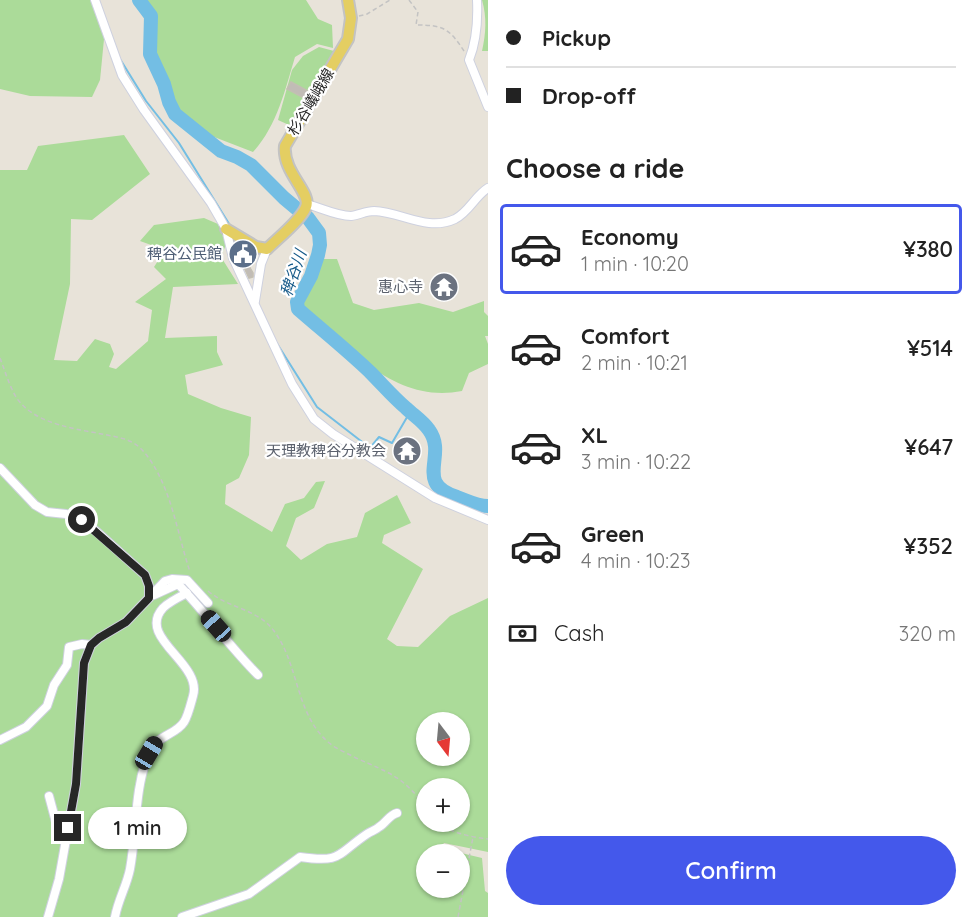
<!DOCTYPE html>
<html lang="en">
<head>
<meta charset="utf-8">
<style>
	body { margin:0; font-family:Quicksand,"Noto Sans JP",sans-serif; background:#f2f2f2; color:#222; height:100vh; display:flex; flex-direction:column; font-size:22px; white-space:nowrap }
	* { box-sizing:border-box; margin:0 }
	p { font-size:20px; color:#767676 }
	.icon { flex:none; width:33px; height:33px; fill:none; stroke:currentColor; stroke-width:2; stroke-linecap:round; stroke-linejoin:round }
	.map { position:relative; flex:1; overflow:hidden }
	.sheet { display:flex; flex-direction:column; background:#fff; width:486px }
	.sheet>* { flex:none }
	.guide { display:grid; align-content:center; height:132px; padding:0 18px; background:#fff }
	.needle { width:39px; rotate:164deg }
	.controls { position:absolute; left:416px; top:712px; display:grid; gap:12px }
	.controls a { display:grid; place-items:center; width:54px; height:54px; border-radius:50%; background:#fff; box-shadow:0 2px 4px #0004; font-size:30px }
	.end { position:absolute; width:27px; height:27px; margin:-14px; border:8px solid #272727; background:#fff; box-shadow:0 0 0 3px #fff }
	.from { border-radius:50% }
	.bubble { position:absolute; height:42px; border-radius:21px; background:#fff; box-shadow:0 2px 4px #0004; font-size:20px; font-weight:600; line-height:42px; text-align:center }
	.car { position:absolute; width:18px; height:36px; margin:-18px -9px; border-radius:8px; box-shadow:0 0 4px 2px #0007; background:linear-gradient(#222 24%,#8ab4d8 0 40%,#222 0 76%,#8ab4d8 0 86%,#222 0) }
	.guide b { display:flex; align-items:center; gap:21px; height:57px; font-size:22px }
	.guide b+b { border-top:2px solid #e0e0e0 }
	.guide i { width:15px; height:15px; background:#222 }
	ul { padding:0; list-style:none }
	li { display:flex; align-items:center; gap:18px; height:90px; margin:0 12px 9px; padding:0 6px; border:3px solid transparent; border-radius:6px }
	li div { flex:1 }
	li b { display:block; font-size:22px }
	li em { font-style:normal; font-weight:600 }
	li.on { border-color:#4458eb }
	li>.icon { width:54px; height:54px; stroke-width:1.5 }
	h2 { padding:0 18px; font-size:27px; line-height:72px }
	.pay { display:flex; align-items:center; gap:15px; height:66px; padding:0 18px; font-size:22px }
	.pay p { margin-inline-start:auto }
	.button { display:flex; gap:12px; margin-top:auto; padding:12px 18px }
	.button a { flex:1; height:69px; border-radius:36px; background:#4458eb; color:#fff; font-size:24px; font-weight:600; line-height:69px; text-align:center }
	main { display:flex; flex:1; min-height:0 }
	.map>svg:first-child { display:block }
</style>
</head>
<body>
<main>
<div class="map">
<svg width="488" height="917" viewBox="0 0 488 917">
	<rect width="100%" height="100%" fill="#e8e3d9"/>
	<g fill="#abdb99" fill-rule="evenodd">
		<path d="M0,0H91L105,29L100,80L92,97L30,96L0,89Z"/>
		<path d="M142,0H306L318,19L332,25L333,48L317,44L295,57C285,90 277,126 253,152L209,135L178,110L152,53L155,15Z"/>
		<path d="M482,0H488V51H482C486,33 487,18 482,0Z"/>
		<path d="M319,47L334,51L289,125L278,120L292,70L303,56Z"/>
		<path d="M124,135L150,174L92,220L71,219L70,284L54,360L77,361L95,339L110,344L114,354L109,367L116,369L148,341L152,310L135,302L166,279L154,267L165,250L140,241L154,225L204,218L218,224L227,242L221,257L238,284L173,287L165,338L217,336V352L223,365L185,375L188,394L221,408L251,417L249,455L239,478L226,485L225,504L272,532L285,504L304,498L316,482L325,481L314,508L296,518L286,546L301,560L327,544L357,537L365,513L397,495L411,523L384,535L382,543L423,569L387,639L397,646L418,647L450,616L488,598V852L444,843L440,848L482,858L485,891L488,893V917H0V170H27L38,146ZM426,723H459V756H426ZM426,789H459V822H426ZM426,855H459V888H426Z"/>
		<path d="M322,259H337L353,303L374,310L419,303L453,312L484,301V312L488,316V336H485L488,344V364L469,373L462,391C395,404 352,349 302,312L305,288Z"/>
	</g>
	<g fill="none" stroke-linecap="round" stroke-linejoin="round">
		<g stroke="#73bee4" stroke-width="2">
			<path d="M120,59L146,101L179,143L231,227"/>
			<path d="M276,342L317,407L370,448L379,437L392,443L410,412"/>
		</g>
		<path stroke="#73bee4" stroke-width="14" d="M139,0L151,16L150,54L164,84L169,102L175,114L221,151L237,157L251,165L284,198L308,218L319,233L320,245L318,255L311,276L297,302L298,309C322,330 347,350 370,372C382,384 393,397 406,408C413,415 423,421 429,430C448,456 413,483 457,497C468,501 477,506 488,506"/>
	</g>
	<g fill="#c1bcb6" stroke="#c3bfb3" stroke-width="1.5">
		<path d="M291,82L308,91L304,98L287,89Z"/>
		<path d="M236,244L249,251L252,260H251L253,264L249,266L253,273V277L249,278L239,256Z"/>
		<path d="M406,442L417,449L406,461L396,452Z"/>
	</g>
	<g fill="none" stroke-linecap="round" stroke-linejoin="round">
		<g stroke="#ced1df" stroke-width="10">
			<g id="minor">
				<path d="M95,0L122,75L144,110L211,203L226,229L233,258L292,384L314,419L333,434L435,498L488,520"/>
				<path d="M477,0C478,21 477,40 469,60L488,107"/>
				<path d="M307,204C321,208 337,216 351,216C359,215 366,211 374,211C402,212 427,232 455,219C469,212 475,196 488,188"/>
				<path d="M255,301L261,264L267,249"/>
				<path d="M0,468L35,505L47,512L66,514L82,520L97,532L145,575L149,586V598"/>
				<path d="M154,595L178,584C206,613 229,646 258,675"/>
				<path d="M0,740L26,727L47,706L54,685L67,665L69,647L82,644L91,645"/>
				<path d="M49,796L60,837L66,840"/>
				<path d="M48,917L59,879L76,784L84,663L91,645L99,638L126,622L165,581L172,579L187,580L208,603"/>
				<path d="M115,917C118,900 127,885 130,869C137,831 134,791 148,755C158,733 175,736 184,722C188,716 191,703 193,696C203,663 136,638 163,608C169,602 179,597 187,593"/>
				<path d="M182,917L249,894L300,857C342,863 336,855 367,834C371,831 376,830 379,827C386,823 389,815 397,813"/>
			</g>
		</g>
		<g stroke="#c3c3c3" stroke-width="14">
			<path id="major" d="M226,229L256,247L267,249C277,239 301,220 306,207C312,193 282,172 285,146L348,39L351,18L348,0"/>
		</g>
		<g stroke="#c3c3c3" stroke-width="1.5" stroke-dasharray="4.5 3" stroke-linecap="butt">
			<path d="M409,0L418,12L416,25C443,25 449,28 464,51"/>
			<path d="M359,16L367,14L390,0"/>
			<path d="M0,358C5,371 9,385 16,397C34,425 78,429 107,435C122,438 134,440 144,452C171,484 177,533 190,572"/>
			<path d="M208,591C228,608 258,609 274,631C299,664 295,713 328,742C336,749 347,753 356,758C390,773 404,777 426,808"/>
			<path d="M437,822C451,833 471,837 488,839"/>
			<path d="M458,917L473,837"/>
		</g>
		<use href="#minor" stroke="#fff" stroke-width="8"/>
		<use href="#major" stroke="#e4ce62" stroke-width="10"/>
	</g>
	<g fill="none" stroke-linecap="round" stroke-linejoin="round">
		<path stroke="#272727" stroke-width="8" d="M68,828L76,784L84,663L91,645L99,638L126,622L149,598V586L145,575L82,520"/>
	</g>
	<defs>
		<g id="civic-disc" transform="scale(1.5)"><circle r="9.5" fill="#5c6f8a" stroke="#fff"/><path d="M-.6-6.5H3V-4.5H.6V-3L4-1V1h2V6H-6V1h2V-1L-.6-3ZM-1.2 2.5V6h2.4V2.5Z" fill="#fff"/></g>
		<g id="temple-disc" transform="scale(1.5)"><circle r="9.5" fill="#6b7280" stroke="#fff"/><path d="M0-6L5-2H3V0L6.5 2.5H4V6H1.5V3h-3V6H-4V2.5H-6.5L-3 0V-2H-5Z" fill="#fff"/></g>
	</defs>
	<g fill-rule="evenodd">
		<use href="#civic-disc" x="243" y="254"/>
		<use href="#temple-disc" x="444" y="287"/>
		<use href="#temple-disc" x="407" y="451"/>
	</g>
	<g text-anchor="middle" stroke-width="4.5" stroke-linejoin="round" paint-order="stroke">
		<g font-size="15" fill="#272727" stroke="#fff">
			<text transform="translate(311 102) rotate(-59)" y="5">杉谷嶬峨線</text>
		</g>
		<g font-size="15" fill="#4e5e75" stroke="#fff" text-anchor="end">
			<text x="222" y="259">稗谷公民館</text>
		</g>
		<g font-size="15" fill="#5b616d" stroke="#fff" text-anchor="end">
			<text x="423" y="292">惠心寺</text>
			<text x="386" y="456">天理教稗谷分教会</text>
		</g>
		<g font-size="16" font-style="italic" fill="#175b8a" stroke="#fff">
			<text transform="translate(293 273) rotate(-71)" y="6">稗谷川</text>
		</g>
	</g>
</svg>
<div class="controls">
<a><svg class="needle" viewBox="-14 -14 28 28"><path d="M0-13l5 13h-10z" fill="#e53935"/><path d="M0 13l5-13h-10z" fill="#767676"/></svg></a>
<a>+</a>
<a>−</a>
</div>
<i class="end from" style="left:82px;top:520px"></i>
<i class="end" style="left:68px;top:828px"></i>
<div class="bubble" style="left:88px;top:807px;width:99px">1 min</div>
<i class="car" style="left:216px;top:626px;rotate:318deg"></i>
<i class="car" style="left:149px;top:753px;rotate:31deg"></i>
</div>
<section class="sheet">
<div class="guide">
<b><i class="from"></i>Pickup</b>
<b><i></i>Drop-off</b>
</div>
<h2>Choose a ride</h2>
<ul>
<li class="on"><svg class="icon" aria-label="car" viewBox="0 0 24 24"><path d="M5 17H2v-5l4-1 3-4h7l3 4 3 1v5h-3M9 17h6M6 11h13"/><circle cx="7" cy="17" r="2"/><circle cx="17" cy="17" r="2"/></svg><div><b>Economy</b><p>1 min · 10:20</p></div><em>¥380</em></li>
<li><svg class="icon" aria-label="car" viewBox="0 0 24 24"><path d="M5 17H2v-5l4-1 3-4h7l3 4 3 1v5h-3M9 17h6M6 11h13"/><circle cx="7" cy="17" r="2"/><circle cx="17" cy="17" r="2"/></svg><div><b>Comfort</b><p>2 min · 10:21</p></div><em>¥514</em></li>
<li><svg class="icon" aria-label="car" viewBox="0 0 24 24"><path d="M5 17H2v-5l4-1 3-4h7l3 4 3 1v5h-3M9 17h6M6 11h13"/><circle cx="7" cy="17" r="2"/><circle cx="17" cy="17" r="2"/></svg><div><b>XL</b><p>3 min · 10:22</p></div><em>¥647</em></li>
<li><svg class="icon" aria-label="car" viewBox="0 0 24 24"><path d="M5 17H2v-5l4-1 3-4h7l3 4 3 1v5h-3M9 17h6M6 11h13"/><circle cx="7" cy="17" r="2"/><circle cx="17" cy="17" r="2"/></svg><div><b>Green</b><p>4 min · 10:23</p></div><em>¥352</em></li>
</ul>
<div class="pay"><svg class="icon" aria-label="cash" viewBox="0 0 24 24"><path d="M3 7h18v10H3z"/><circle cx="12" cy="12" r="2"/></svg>Cash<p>320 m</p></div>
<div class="button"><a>Confirm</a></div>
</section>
</main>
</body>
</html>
